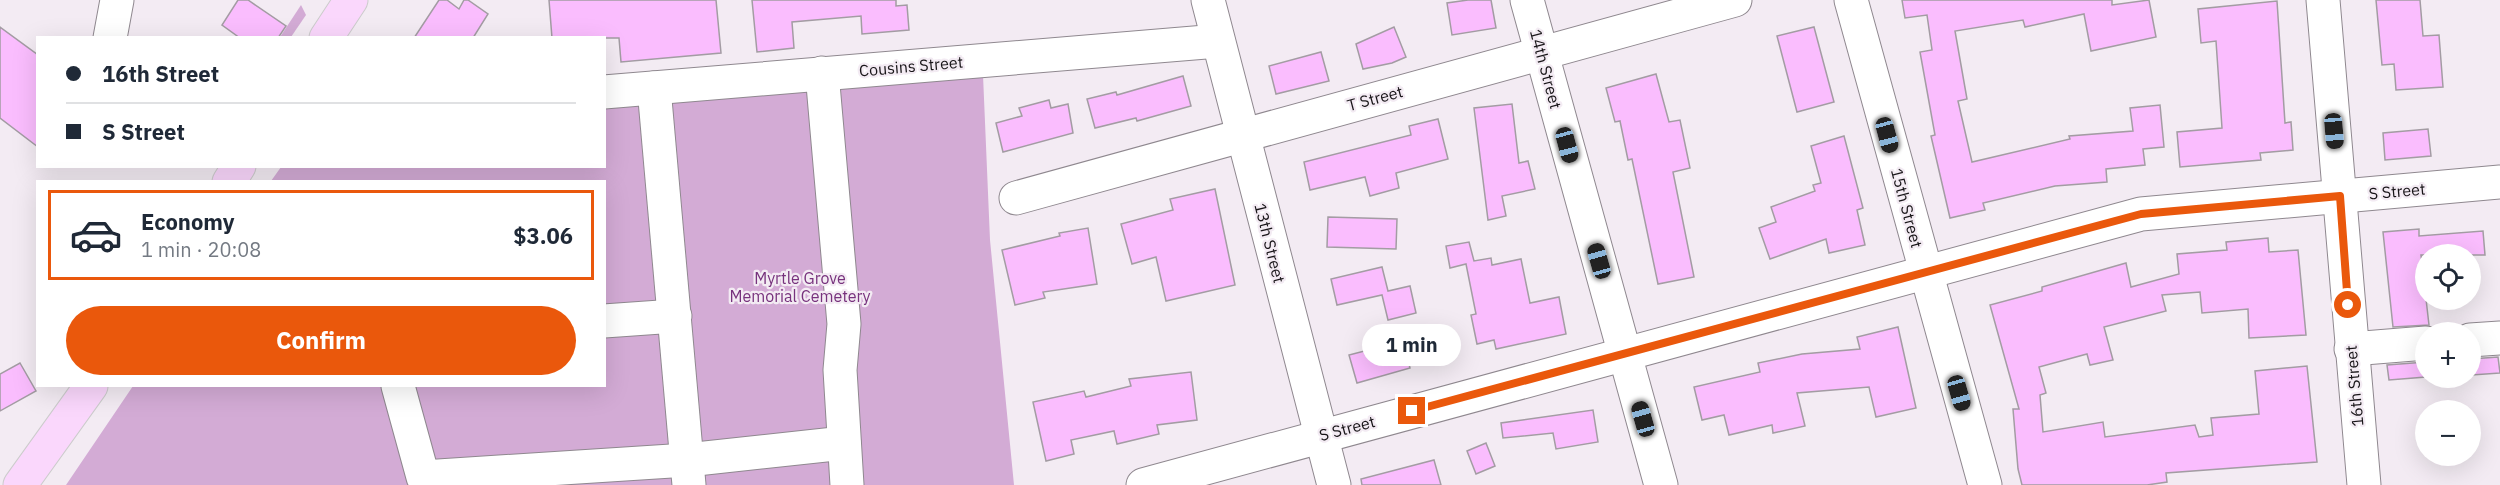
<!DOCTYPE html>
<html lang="en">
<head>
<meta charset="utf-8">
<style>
	body { margin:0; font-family:"IBM Plex Sans",sans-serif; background:#f2f2f3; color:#1f2937; height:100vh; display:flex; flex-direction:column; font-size:22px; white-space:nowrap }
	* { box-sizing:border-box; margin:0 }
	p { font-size:20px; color:#747a83 }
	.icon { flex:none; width:33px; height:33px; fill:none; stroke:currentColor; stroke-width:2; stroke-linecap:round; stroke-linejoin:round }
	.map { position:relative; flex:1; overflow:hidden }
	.sheet { position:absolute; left:36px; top:180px; width:570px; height:207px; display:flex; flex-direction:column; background:#fff; border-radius:0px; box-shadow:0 6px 24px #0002 }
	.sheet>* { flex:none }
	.hud { position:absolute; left:36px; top:36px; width:570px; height:132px; border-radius:0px; box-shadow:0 6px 24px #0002; display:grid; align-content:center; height:132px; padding:0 30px; background:#fff }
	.fabs { position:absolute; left:2415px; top:244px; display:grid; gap:12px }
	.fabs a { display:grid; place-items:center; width:66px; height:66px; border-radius:50%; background:#fff; box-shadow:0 6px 24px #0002; font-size:30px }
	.end { position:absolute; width:27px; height:27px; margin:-14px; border:8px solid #ea580c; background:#fff; box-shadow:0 0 0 3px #fff }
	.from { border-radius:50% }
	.bubble { position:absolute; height:42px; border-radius:21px; background:#fff; box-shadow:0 6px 24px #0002; font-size:20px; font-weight:700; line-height:42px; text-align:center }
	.car { position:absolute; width:18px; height:36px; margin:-18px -9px; border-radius:8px; box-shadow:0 0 4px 2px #0007; background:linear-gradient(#222 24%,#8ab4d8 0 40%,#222 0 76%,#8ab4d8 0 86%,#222 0) }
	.hud b { display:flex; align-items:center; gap:21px; height:57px; font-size:22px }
	.hud b+b { border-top:2px solid #e0e1e3 }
	.hud i { width:15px; height:15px; background:#1f2937 }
	ul { padding:10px 0 0; list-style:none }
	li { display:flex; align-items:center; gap:18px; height:90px; margin:0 12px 9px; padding:0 18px; border:3px solid transparent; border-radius:0px }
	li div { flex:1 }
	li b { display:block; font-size:22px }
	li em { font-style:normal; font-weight:700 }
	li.selected { border-color:#ea580c }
	li>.icon { width:54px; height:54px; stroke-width:1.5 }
	.primary-button { display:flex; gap:12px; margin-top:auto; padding:12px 30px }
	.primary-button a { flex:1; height:69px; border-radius:36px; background:#ea580c; color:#fff; font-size:24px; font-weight:700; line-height:69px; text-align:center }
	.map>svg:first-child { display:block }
</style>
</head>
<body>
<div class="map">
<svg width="2500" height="485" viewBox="0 0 2500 485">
	<rect width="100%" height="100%" fill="#f3ebf3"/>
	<g fill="#d3abd5">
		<path d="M301,5L306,15L291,37H280Z"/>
		<path d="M983,75L990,240L1014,485H66L133,386H604V182L271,181L281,167L604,166L605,106Z"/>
	</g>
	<g fill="#fabdfe" stroke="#a39ca3" stroke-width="1.5">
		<path d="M238,0H248L286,26L278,38H240L222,25Z"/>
		<path d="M439,0H447L459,9L464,0H468L488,14L473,38H414Z"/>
		<path d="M549,0H716L721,53L621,62L619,38H552Z"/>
		<path d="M752,0H896V6L907,5L909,30L862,34L861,16L792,22L794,48L757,52Z"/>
		<path d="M1468,0H1491L1496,28L1452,35L1447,3Z"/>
		<path d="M1902,0H2112V5L2149,0L2156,37L2091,51L2084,14L2025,27L2023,20L1955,31L1967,99L1958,101L1972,162L2070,139L2069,136L2133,131L2130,108L2160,105L2164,147L2143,149L2145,165L2106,169L2107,182L2055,186L1983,203L1985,210L1950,218L1931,136L1935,135L1920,52L1932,50L1927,15L1905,18Z"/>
		<path d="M2376,0H2420L2423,36L2439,35L2443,87L2396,90L2394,64L2382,65Z"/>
		<path d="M2277,1L2285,123L2291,122L2293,150L2260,153L2261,160L2180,167L2177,132L2222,128L2216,41L2201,43L2198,9Z"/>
		<path d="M0,27L38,55V147L0,118Z"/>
		<path d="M1394,27L1406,57L1392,63L1363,69L1356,44Z"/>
		<path d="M1814,27L1834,102L1797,112L1777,36Z"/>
		<path d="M1321,52L1329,81L1276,94L1269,66Z"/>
		<path d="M1656,74L1669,122L1680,120L1690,168L1673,172L1694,277L1658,284L1632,159L1628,160L1620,121L1615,122L1606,88Z"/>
		<path d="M1183,76L1191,106L1137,121L1136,118L1095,128L1087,99L1116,92L1117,95Z"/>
		<path d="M1049,100L1051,108L1068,104L1073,133L1003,152L996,123L1022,116L1019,108Z"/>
		<path d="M1512,104L1519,163L1528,161L1535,189L1502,196L1506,216L1488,220L1474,108Z"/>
		<path d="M1438,119L1448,159L1396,173L1399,188L1370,196L1365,177L1310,190L1304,162L1411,135L1409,126Z"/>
		<path d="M2428,129L2431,156L2385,160L2383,133Z"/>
		<path d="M1844,136L1863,208L1857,210L1865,245L1829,253L1826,239L1770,259L1759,228L1776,222L1771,207L1815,191L1813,185L1821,183L1811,146Z"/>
		<path d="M1215,189L1235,285L1166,301L1156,257L1132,264L1121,224L1173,210L1170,199Z"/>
		<path d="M1328,217L1397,219L1396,249L1327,247Z"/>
		<path d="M1088,228L1097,284L1043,292L1045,298L1015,305L1002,250L1060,236L1059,233Z"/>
		<path d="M2419,229V236L2483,231L2485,255H2421L2429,325L2393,327L2383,232Z"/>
		<path d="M2268,238L2269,252L2298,250L2306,335L2249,338L2248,309L2202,313L2200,292L2162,295L2166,311L2104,327L2113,360L2090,365L2087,354L2039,367L2046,393L2040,395L2043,432L2103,422L2105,437L2195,425L2199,437L2213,435L2211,418L2259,414L2255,371L2307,366L2317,462L2166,473L2167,482L2147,485H2022L2018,469L2013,409H2019L1990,305L2042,291V287L2126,263L2131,287L2179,274L2177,254L2227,250L2226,242Z"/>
		<path d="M1469,242L1474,261L1491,258L1492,265L1521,259L1530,303L1559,297L1566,334L1496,349L1494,340L1477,344L1471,315L1476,314L1466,264L1450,268L1446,246Z"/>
		<path d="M1382,267L1388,291L1410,286L1416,313L1388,320L1382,295L1337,305L1331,279Z"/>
		<path d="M1898,327L1916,408L1876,417L1869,387L1797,393L1805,426L1773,433L1772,425L1729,435L1724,415L1702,420L1694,387L1760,372L1758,363L1802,354L1860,349L1857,337Z"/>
		<path d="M1403,341L1410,368L1357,383L1349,355Z"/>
		<path d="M2498,357L2500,373L2472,375L2471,359Z"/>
		<path d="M2426,362V377L2389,380L2387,365Z"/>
		<path d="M20,363L36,391L0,411V374Z"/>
		<path d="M1191,372L1197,420L1157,425L1159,434L1117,444L1114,431L1071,440L1074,454L1046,461L1033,402L1084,391L1086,397L1131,386L1129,379Z"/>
		<path d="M1593,410L1598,442L1556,449L1553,433L1503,438L1501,423Z"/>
		<path d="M1486,443L1495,466L1476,474L1467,451Z"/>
		<path d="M1434,460L1441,485H1362L1361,479Z"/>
	</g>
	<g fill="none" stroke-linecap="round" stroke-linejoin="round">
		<g stroke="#8f888f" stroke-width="35">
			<g id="minor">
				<path d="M1208,0L1334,485"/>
				<path d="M1527,0L1661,485"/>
				<path d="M1851,0L1985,485"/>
				<path d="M2323,0L2364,485"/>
				<path d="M110,38L117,0"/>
				<path d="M822,73L844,324L840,370L847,485"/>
				<path d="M654,88L689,485"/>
				<path d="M604,92L1218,41"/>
				<path d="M1016,198L1735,0"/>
				<path d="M604,321L675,316"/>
				<path d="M2470,340L2500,338"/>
				<path d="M2351,349L2426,343"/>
				<path d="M398,386L423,477L687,460L844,443"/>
				<path d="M1143,485L2141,214L2500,182"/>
			</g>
		</g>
		<g stroke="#ccc" stroke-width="35">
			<g id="major">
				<path d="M326,38L351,0"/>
				<path d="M229,182L239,166"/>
				<path d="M20,485L91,386"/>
			</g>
		</g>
		<use href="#minor" stroke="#fff" stroke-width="33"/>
		<use href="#major" stroke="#fad7fc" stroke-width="33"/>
	</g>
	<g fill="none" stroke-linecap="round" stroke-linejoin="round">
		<path stroke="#ea580c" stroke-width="8" d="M1412,411L2141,214L2340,196L2348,305"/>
	</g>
	<g text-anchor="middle" stroke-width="4.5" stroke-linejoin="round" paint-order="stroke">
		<g font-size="16" fill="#181518" stroke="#f3ebf3">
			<text transform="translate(911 66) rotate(-5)" y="6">Cousins Street</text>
			<text transform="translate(1546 69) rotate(75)" y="6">14th Street</text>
			<text transform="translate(1375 98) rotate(-15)" y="6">T Street</text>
			<text transform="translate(2397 191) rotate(-5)" y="6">S Street</text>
			<text transform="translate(1907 208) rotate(75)" y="6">15th Street</text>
			<text transform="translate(1270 243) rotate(76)" y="6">13th Street</text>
			<text transform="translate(2354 386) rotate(-95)" y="6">16th Street</text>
			<text transform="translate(1347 428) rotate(-15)" y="6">S Street</text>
		</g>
		<g font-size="16" fill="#77327d" stroke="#f3ebf3">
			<text x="800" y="284">Myrtle Grove<tspan x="800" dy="18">Memorial Cemetery</tspan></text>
		</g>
	</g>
</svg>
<div class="fabs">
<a><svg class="icon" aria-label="locate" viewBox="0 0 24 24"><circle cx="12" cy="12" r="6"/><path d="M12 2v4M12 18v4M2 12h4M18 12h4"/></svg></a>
<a>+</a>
<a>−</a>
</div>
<i class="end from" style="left:2348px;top:305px"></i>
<i class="end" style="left:1412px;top:411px"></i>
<div class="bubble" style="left:1362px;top:324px;width:99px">1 min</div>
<i class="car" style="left:2334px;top:131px;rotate:175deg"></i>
<i class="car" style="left:1887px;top:135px;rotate:165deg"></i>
<i class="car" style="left:1567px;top:145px;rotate:165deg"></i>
<i class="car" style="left:1599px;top:261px;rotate:344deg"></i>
<i class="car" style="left:1959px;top:393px;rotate:164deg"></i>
<i class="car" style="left:1643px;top:419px;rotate:344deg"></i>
<div class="hud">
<b><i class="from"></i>16th Street</b>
<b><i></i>S Street</b>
</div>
<section class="sheet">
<ul>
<li class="selected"><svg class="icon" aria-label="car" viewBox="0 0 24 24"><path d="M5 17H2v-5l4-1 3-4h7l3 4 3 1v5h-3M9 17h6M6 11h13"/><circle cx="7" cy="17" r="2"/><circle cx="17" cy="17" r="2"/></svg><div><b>Economy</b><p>1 min · 20:08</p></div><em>$3.06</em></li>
</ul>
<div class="primary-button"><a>Confirm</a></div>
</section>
</div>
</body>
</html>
